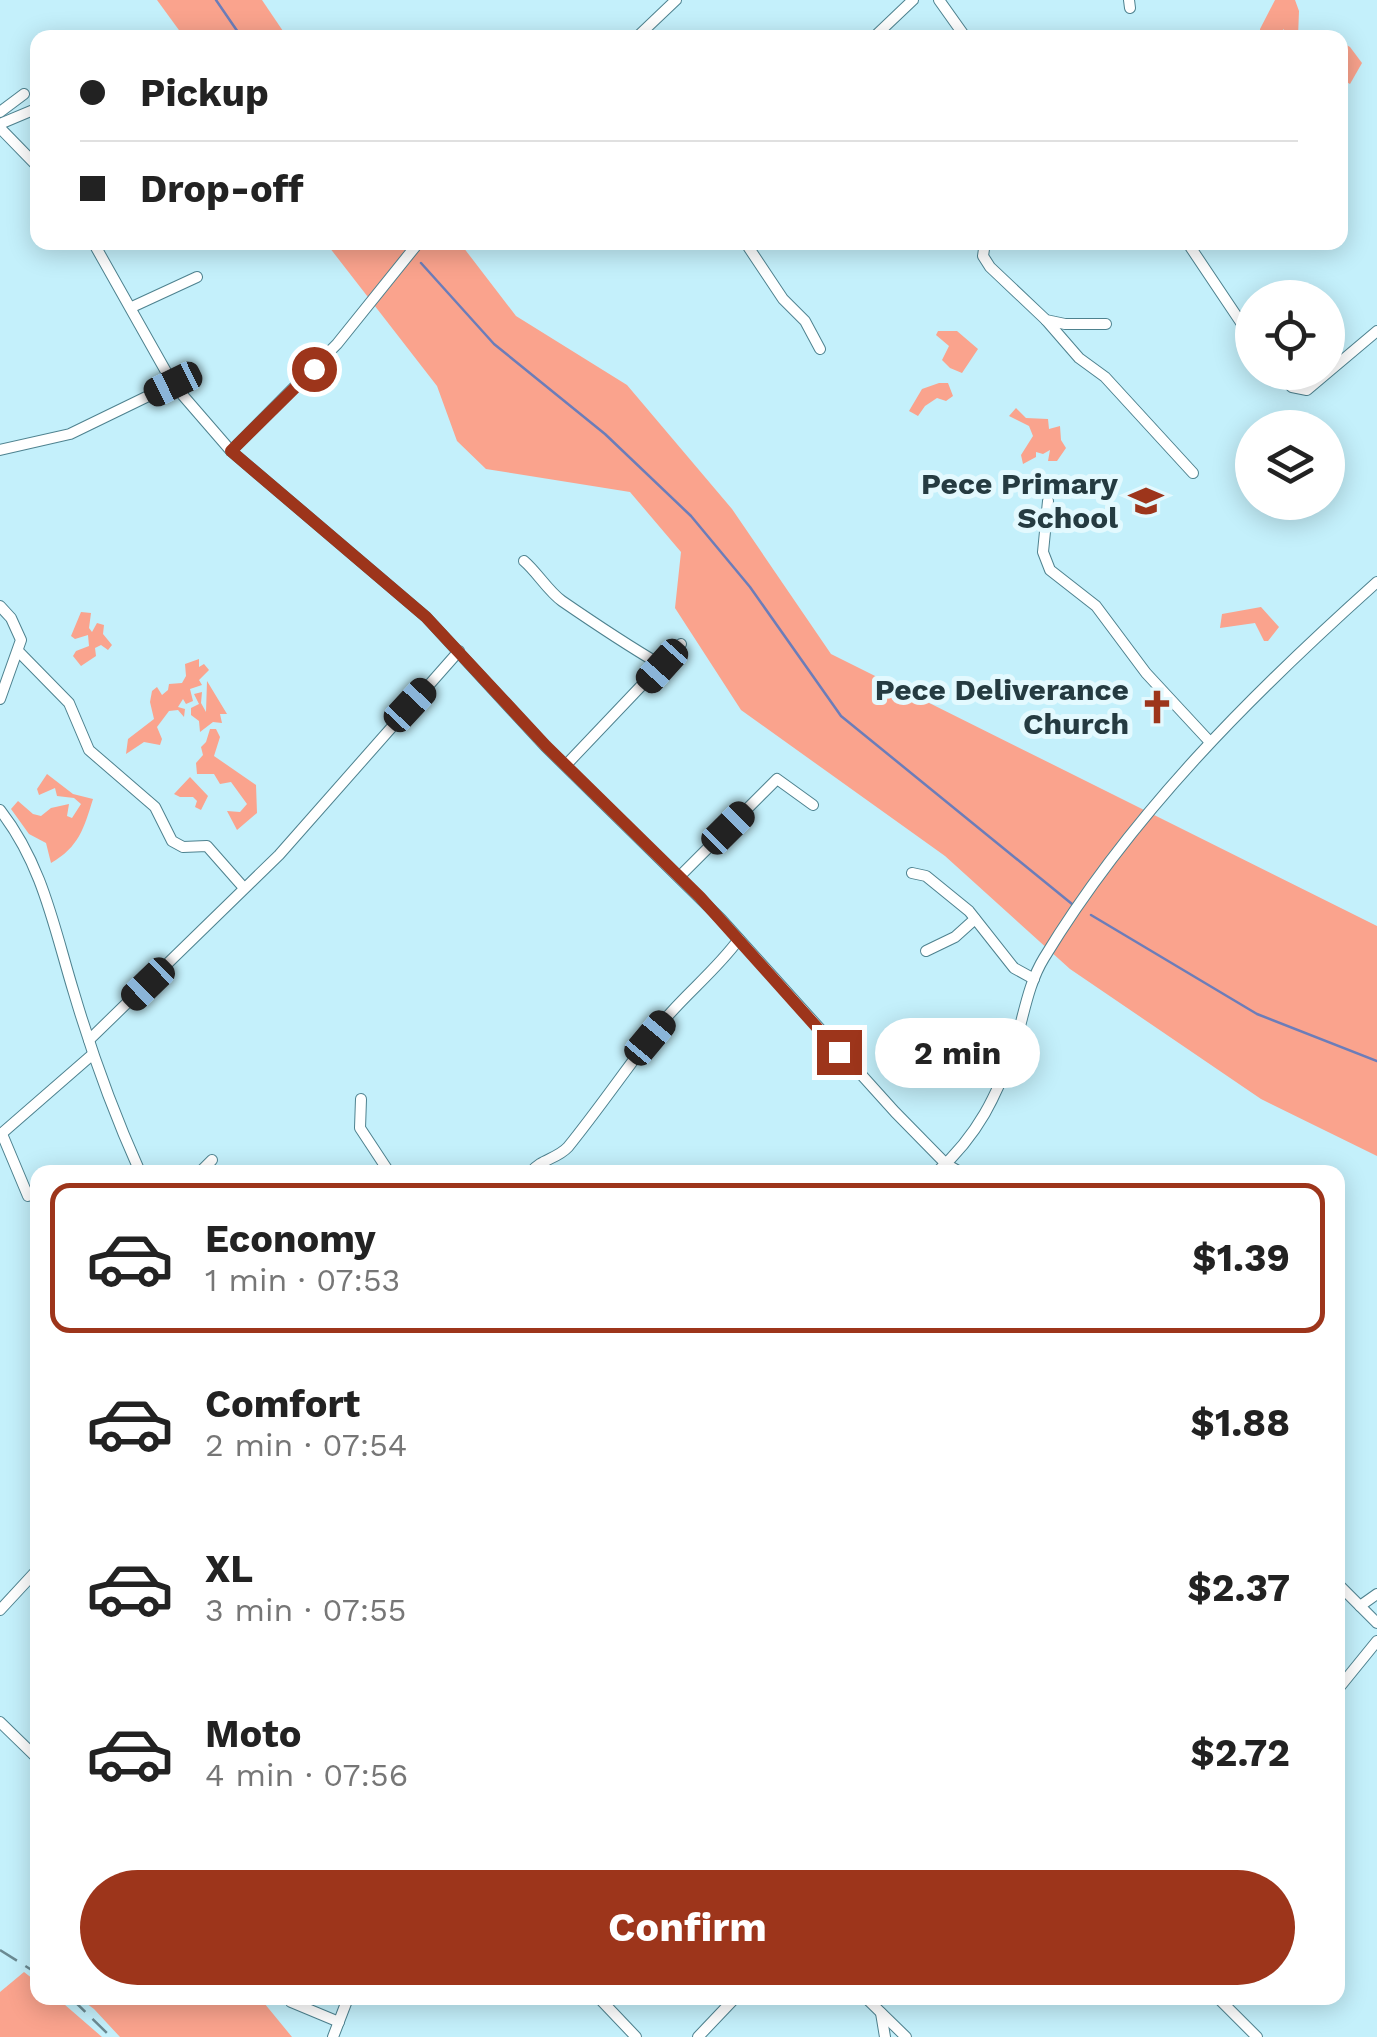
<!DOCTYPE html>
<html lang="en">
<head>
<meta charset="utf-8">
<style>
	body { margin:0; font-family:"Work Sans",sans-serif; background:#f6f6f6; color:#222; height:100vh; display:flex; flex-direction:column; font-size:38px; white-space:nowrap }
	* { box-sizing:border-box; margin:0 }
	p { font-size:32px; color:#767676 }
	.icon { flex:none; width:55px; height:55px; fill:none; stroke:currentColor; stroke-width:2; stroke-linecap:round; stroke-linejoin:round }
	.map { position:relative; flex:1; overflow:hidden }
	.sheet { position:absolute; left:30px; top:1165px; width:1315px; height:840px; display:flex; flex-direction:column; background:#fff; border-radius:20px; box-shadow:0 5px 25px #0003 }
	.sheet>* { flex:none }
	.top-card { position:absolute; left:30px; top:30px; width:1318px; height:220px; border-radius:20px; box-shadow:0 5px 25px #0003; display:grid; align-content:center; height:220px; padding:0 50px; background:#fff }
	.fabs { position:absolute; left:1235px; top:280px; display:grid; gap:20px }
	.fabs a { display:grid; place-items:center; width:110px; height:110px; border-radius:50%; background:#fff; box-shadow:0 5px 25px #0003; font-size:50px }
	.end { position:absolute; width:45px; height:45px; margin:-22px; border:12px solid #9d351b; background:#fff; box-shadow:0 0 0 5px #fff }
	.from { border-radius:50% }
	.bubble { position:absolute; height:70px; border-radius:35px; background:#fff; box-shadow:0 5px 25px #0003; font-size:32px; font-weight:700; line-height:70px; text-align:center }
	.car { position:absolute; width:30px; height:60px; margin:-30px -15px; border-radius:12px; box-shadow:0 0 8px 2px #0007; background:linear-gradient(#222 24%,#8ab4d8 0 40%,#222 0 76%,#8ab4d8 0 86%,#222 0) }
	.top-card b { display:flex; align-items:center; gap:35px; height:95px; font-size:38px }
	.top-card b+b { border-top:2px solid #e0e0e0 }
	.top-card i { width:25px; height:25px; background:#222 }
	ul { padding:18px 0 0; list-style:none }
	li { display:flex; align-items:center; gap:30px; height:150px; margin:0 20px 15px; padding:0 30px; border:5px solid transparent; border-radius:20px }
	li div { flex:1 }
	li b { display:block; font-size:38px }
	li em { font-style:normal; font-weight:700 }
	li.selected { border-color:#9d351b }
	li>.icon { width:90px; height:90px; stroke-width:1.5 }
	.button { display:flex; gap:20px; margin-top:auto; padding:20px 50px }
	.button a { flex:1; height:115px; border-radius:60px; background:#9d351b; color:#fff; font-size:40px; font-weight:700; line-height:115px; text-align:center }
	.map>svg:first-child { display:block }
</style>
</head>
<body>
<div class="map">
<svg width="1377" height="2037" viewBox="0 0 1377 2037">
	<rect width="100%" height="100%" fill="#c4f0fb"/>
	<g fill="#faa38d">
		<path d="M157,0H262L287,37H184Z"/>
		<path d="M1275,0H1295L1299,11L1298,37H1284V29L1275,37H1260V29Z"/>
		<path d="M1340,41L1350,47L1362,63L1350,84L1340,78Z"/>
		<path d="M326,243H460L516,316L627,385L732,509L831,654L1377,926V1156L1261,1099L1070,969L945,856L741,710L675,608L681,552L630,492L486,469L457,441L437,386Z"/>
		<path d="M938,331H957L978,349L962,373L950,368L942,360L949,346L936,335Z"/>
		<path d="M939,383H948L953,396L946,401L937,398L925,406L918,416L909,411L922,389Z"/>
		<path d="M1016,408L1026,418L1048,419L1049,429L1060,426L1061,440L1066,448L1057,461H1048L1050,450L1043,454L1036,452V457L1023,464L1021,455L1033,436L1029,426L1009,416Z"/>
		<path d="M1261,607L1279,627L1268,641H1264L1255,623L1220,628L1222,614Z"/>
		<path d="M81,612L91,613L89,628L92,632L97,623L104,625L103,634L112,645L108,650L101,645L95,648L96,656L81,666L73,656L76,651L89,646L88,635L75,639L71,636Z"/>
		<path d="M199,659V667L204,664L209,670L199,680L202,685L190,689L193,701L186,704L183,699L178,707L185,709L184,717L178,710L169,711L157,727L162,739L160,745L144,742L126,754L128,739L154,719L150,702L152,691L157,687L162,695L168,690L169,684L182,683L186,676L185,664Z"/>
		<path d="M207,681L227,714H220L222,723L213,722L200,732L199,721L191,715V708L199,704L194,694L202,692L201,703L206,712Z"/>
		<path d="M210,729H216L220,737L214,756L256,785L257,813L237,830L227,811L240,812L247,804L231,782L220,784L214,774H197L196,763L203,755L201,747L206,742Z"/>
		<path d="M47,774L73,794L93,799C84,828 79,847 51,863L46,843L29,834L11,809L18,801L33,814L41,816L51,808L69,804L67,816L72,818L81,804L74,798L57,796L55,788L39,795L37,789Z"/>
		<path d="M190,777L208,796L201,810L195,807L197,801L193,797H180L174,794Z"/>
		<path d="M24,1972L37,1982L38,1998H57L102,2037H0V1992Z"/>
		<path d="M79,1998H260L292,2037H120L94,2009Z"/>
	</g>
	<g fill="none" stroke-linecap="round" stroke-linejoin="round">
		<g stroke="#6c7db9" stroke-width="2.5">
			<path d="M216,0L242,38"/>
			<path d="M401,242L403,246"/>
			<path d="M421,263L494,344L605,434L691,516L750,587L841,716L1072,904"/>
			<path d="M1091,915L1257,1014L1377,1061"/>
		</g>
		<g stroke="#4e828f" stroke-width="12">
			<g id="minor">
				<path d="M939,0L966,38"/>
				<path d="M1129,0L1130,8"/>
				<path d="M636,38L676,0"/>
				<path d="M873,38L913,0"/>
				<path d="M0,112L24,94"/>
				<path d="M0,124L38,108"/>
				<path d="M0,128L38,167"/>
				<path d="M93,242L173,384L231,451L426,617L545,746L721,919L895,1112L946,1164L960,1172"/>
				<path d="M745,242L783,299L805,321L820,349"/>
				<path d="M985,242L983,256L990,267L1046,320L1065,324H1106"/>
				<path d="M1187,242L1252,339"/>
				<path d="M132,307L197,277"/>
				<path d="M1046,320L1079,358L1105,377L1193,473"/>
				<path d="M1276,372L1292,387L1307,390L1377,331"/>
				<path d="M0,450L70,434L173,384"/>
				<path d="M231,451L337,344L419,242"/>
				<path d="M1048,501L1043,552L1050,570L1096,606L1146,673L1210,742"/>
				<path d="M524,561C537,572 548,591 562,601C594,623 627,645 661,665"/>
				<path d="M0,606L11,618L21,640L0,699"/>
				<path d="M19,652L69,703L89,750L155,807L172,841L183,847L207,846L244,888"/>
				<path d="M566,765L681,644"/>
				<path d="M0,810C43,865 54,928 74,993C92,1054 114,1114 140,1172"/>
				<path d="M912,873L926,876L969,911L1014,968L1034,979"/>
				<path d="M680,876L777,779L813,805"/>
				<path d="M926,951L955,937L975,919"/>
				<path d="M89,1040L279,855L459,651"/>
				<path d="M361,1099L360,1128L389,1172"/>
				<path d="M2,1134L28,1196"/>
				<path d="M0,1135L93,1054"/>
				<path d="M200,1172L212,1160"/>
				<path d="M531,1172C541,1159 557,1159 568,1147C602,1105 632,1060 666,1018C689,991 717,969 739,939"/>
				<path d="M937,1172C978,1135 997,1096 1015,1044C1024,1015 1028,984 1044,958C1132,813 1252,694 1377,582"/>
				<path d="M1338,1584L1377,1623"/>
				<path d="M1360,1606L1377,1594"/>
				<path d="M0,1610L38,1569"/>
				<path d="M1338,1689L1377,1641"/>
				<path d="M0,1722L38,1759"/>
				<path d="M599,1998L636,2037"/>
				<path d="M866,1998L906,2037"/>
				<path d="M1218,1998L1257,2037"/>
				<path d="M291,2002L339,2022"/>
				<path d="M881,2013L885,2037"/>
				<path d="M333,2037L348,1998"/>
				<path d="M698,2037L735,1998"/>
			</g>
		</g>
		<use href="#minor" stroke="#fff" stroke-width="10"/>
		<g stroke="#6b8a92" stroke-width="2.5" stroke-dasharray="20 10" stroke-linecap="butt">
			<path d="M0,1950L38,1974"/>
			<path d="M71,1998L111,2037"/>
		</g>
	</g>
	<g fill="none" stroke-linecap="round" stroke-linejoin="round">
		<path stroke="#9d351b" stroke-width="12" d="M314,369L231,451L426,617L546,746L700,897L839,1052"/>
	</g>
	<defs>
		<g id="school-bare" transform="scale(2.7)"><path d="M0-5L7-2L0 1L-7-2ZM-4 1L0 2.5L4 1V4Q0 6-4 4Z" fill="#9d351b" stroke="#e3f9fe" stroke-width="2.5" paint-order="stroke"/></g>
		<g id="church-bare" transform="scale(2.7)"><path d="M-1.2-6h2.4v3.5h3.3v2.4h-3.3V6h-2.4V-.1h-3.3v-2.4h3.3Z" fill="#9d351b" stroke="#e3f9fe" stroke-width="2.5" paint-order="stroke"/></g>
	</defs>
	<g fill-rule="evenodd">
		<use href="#school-bare" x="1146" y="501"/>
		<use href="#church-bare" x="1157" y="707"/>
	</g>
	<g text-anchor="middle" stroke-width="10" stroke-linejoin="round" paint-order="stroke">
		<g font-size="30" font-weight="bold" fill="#253b41" stroke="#e3f9fe" text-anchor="end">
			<text x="1118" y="494">Pece Primary<tspan x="1118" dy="34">School</tspan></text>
			<text x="1129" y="700">Pece Deliverance<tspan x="1129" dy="34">Church</tspan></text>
		</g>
	</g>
</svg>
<div class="fabs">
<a><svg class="icon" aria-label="locate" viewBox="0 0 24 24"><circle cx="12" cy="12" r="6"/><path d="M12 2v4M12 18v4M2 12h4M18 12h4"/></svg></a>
<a><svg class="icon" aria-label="layers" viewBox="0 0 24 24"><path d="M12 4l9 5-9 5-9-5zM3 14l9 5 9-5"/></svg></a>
</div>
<i class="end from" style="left:314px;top:369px"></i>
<i class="end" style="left:839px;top:1052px"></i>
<div class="bubble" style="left:875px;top:1018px;width:165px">2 min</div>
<i class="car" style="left:173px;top:384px;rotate:244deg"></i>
<i class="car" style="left:662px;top:666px;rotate:222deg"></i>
<i class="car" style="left:410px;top:705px;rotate:43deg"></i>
<i class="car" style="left:728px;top:828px;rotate:45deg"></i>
<i class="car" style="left:148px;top:984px;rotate:226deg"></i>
<i class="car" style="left:650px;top:1038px;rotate:40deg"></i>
<div class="top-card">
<b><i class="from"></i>Pickup</b>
<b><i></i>Drop-off</b>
</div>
<section class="sheet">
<ul>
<li class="selected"><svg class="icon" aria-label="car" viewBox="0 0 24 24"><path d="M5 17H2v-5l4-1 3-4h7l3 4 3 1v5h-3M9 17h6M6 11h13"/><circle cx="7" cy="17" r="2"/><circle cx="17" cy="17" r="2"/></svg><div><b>Economy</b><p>1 min · 07:53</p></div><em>$1.39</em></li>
<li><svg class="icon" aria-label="car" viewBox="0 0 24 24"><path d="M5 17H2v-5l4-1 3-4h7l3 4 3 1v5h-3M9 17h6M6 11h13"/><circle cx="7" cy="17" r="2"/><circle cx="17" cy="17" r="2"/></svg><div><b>Comfort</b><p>2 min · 07:54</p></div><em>$1.88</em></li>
<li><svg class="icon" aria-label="car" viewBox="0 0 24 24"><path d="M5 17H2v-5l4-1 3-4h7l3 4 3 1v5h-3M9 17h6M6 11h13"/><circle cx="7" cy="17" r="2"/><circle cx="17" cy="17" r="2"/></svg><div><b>XL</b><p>3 min · 07:55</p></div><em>$2.37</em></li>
<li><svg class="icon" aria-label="car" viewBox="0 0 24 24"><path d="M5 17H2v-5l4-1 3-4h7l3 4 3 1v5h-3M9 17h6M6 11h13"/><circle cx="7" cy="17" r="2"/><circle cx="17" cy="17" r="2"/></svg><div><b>Moto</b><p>4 min · 07:56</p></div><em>$2.72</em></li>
</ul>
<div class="button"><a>Confirm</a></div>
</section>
</div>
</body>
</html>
